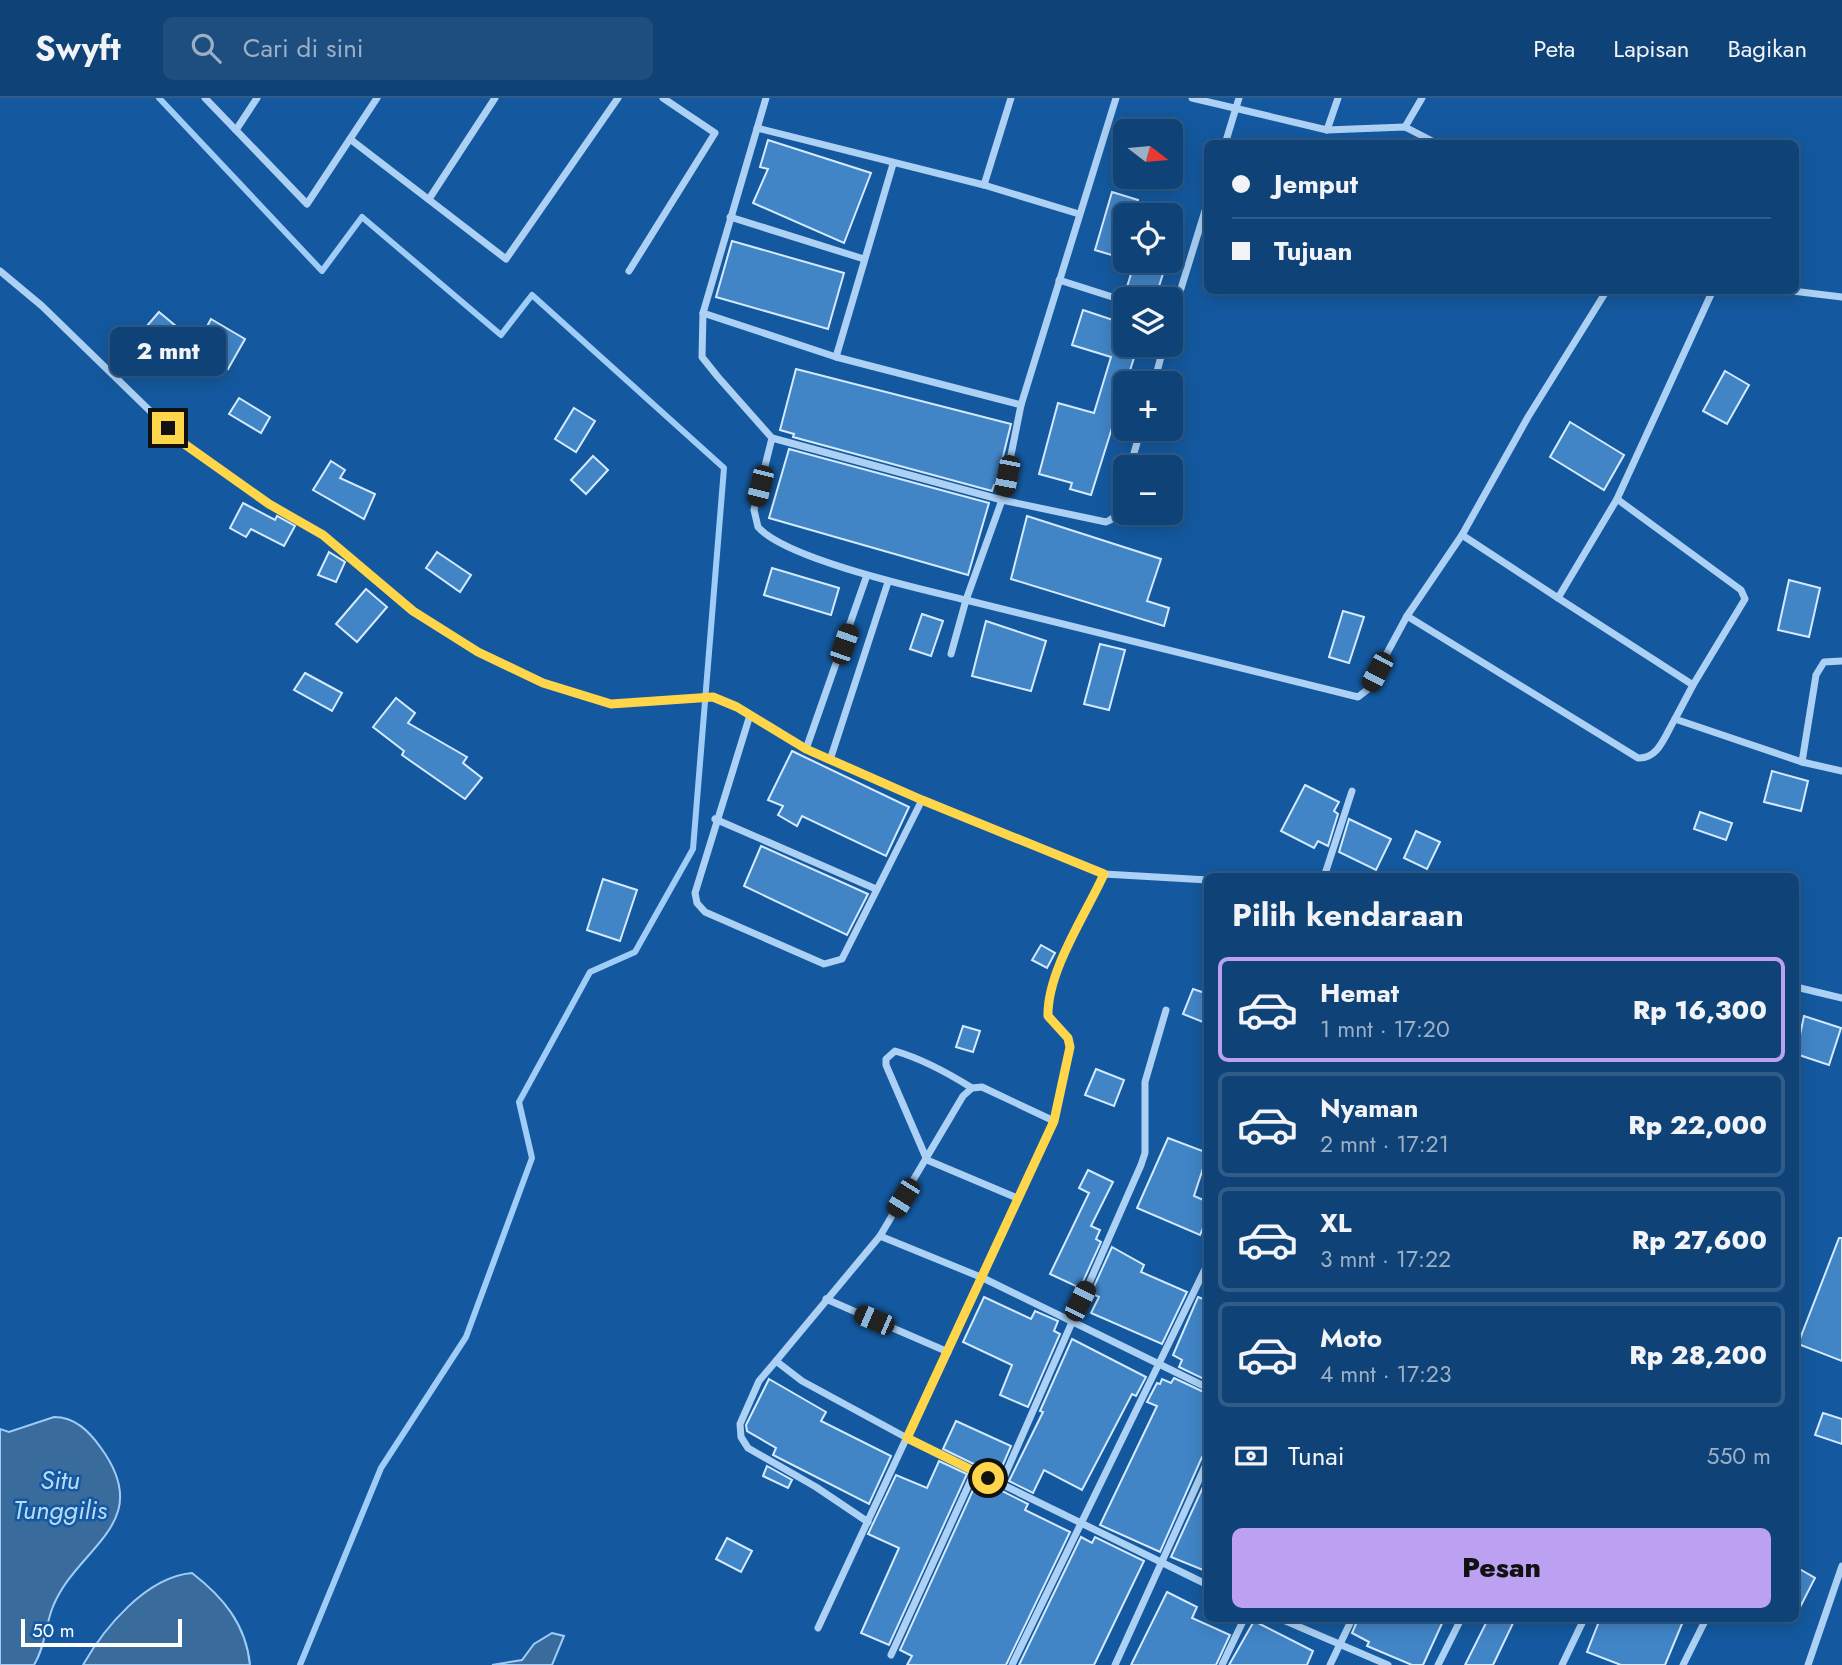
<!DOCTYPE html>
<html lang="id">
<head>
<meta charset="utf-8">
<style>
	body { margin:0; font-family:Jost,sans-serif; background:#1d4e7f; color:#f1f3f6; height:100vh; display:flex; flex-direction:column; font-size:26px; white-space:nowrap }
	* { box-sizing:border-box; margin:0 }
	p { font-size:23px; color:#9bb0c6 }
	.icon { flex:none; width:38px; height:38px; fill:none; stroke:currentColor; stroke-width:2; stroke-linecap:round; stroke-linejoin:round }
	.map { position:relative; flex:1; overflow:hidden }
	.panel { position:absolute; left:1204px; top:775px; width:595px; height:749px; display:flex; flex-direction:column; background:#0f4377; border-radius:10px; box-shadow:0 4px 18px #0003,0 0 0 2px #2f5c89 }
	.panel>* { flex:none }
	.banner { position:absolute; left:1204px; top:42px; width:595px; height:154px; border-radius:10px; box-shadow:0 4px 18px #0003,0 0 0 2px #2f5c89; display:grid; align-content:center; height:154px; padding:0 28px; background:#0f4377 }
	.needle { width:46px; rotate:106deg }
	.fabs { position:absolute; left:1113px; top:21px; display:grid; gap:14px }
	.fabs a { display:grid; place-items:center; width:70px; height:70px; border-radius:10px; background:#0f4377; box-shadow:0 4px 18px #0003,0 0 0 2px #2f5c89; font-size:35px }
	.scale { position:absolute; left:21px; bottom:18px; width:161px; box-sizing:border-box; padding-left:7px; border:4px solid #fff; border-top:0; font-size:19px; line-height:24px; white-space:nowrap; color:#fff; -webkit-text-stroke:5px #14599f; paint-order:stroke }
	.end { position:absolute; width:32px; height:32px; margin:-16px; border:9px solid #ffd54a; background:#111; box-shadow:0 0 0 4px #111 }
	.from { border-radius:50% }
	.bubble { position:absolute; height:49px; border-radius:10px; background:#0f4377; box-shadow:0 4px 18px #0003,0 0 0 2px #2f5c89; font-size:23px; font-weight:800; line-height:49px; text-align:center }
	.car { position:absolute; width:21px; height:42px; margin:-21px -10px; border-radius:9px; box-shadow:0 0 5px 2px #0007; background:linear-gradient(#222 24%,#8ab4d8 0 40%,#222 0 76%,#8ab4d8 0 86%,#222 0) }
	.banner b { display:flex; align-items:center; gap:24px; height:66px; font-size:26px }
	.banner b+b { border-top:2px solid #2f5c89 }
	.banner i { width:18px; height:18px; background:#f1f3f6 }
	ul { padding:0; list-style:none }
	li { display:flex; align-items:center; gap:21px; height:105px; margin:0 14px 10px; padding:0 14px; border:4px solid #2f5c89; border-radius:10px }
	li div { flex:1 }
	li b { display:block; font-size:26px }
	li em { font-style:normal; font-weight:800 }
	li.on { border-color:#bca0f2 }
	li>.icon { width:63px; height:63px; stroke-width:1.5 }
	h2 { padding:0 28px; font-size:32px; line-height:84px }
	.pay { display:flex; align-items:center; gap:18px; height:77px; padding:0 28px; font-size:26px }
	.pay p { margin-inline-start:auto }
	.cta { display:flex; gap:14px; margin-top:auto; padding:14px 28px }
	.cta a { flex:1; height:80px; border-radius:10px; background:#bca0f2; color:#111; font-size:28px; font-weight:800; line-height:80px; text-align:center }
	header { display:flex; align-items:center; gap:42px; box-sizing:border-box; height:98px; padding:0 35px; background:#0f4377; border-bottom:2px solid #2f5c89 }
	header strong { font-size:33px }
	nav { display:flex; gap:38px; margin-inline-start:auto; font-size:24px }
	.search { width:490px; height:63px; background:#1d4e7f; display:flex; align-items:center; gap:18px; box-sizing:border-box; padding:0 24px; border-radius:10px; color:#9bb0c6; font-size:26px }
	.map>svg:first-child { display:block }
</style>
</head>
<body>
<header>
<strong>Swyft</strong>
<div class="search"><svg class="icon" aria-label="search" viewBox="0 0 24 24"><circle cx="10" cy="10" r="6"/><path d="M15 15l6 6"/></svg>Cari di sini</div>
<nav><a>Peta</a><a>Lapisan</a><a>Bagikan</a></nav>
</header>
<div class="map">
<svg width="1842" height="1567" viewBox="0 0 1842 1567">
	<rect width="100%" height="100%" fill="#14599f"/>
	<g fill="#3a6b9d" stroke="#9fcdf7" stroke-width="2">
		<path d="M54,1319C75,1319 89,1333 101,1350C157,1427 75,1449 52,1511C45,1530 45,1549 34,1567H0V1331L9,1334Z"/>
		<path d="M192,1475C223,1499 246,1526 250,1567H83C104,1530 146,1479 192,1475Z"/>
		<path d="M552,1535L564,1538L552,1567H492L522,1562L534,1546Z"/>
	</g>
	<g fill="none" stroke-linecap="round" stroke-linejoin="round">
		<path stroke="#9fcdf7" stroke-width="6" d="M159,0L322,173L362,119L501,237L532,197L724,370L693,751L635,854L590,874L519,1004L532,1060L466,1239L381,1370L300,1567"/>
	</g>
	<g fill="#4185c7" stroke="#d5eafd" stroke-width="2">
		<path d="M768,42L871,75L844,145L753,105L768,71L760,69Z"/>
		<path d="M1112,94L1138,102L1134,117H1125V161L1095,152Z"/>
		<path d="M732,143L844,175L828,231L716,199Z"/>
		<path d="M1135,163H1167L1155,201L1126,192Z"/>
		<path d="M1083,212L1125,226V247H1138L1091,397L1070,391L1072,385L1039,376L1058,305L1094,315L1111,259L1072,247Z"/>
		<path d="M159,214L177,229L158,252L140,236Z"/>
		<path d="M211,221L245,241L228,271L195,251Z"/>
		<path d="M796,271L1011,326L996,387H994L992,393L793,339L794,336L780,332Z"/>
		<path d="M1725,273L1749,287L1727,326L1703,313Z"/>
		<path d="M239,300L270,319L261,335L229,316Z"/>
		<path d="M574,310L595,323L576,354L555,341Z"/>
		<path d="M1570,324L1624,357L1604,392L1550,359Z"/>
		<path d="M789,351L989,405L968,477L769,420Z"/>
		<path d="M593,358L608,372L586,396L571,382Z"/>
		<path d="M331,363L345,372L340,380L375,396L364,421L313,392Z"/>
		<path d="M243,405L275,422L277,418L295,428L284,448L251,431L246,439L230,430Z"/>
		<path d="M1027,418L1161,461L1147,503L1169,510L1164,528L1011,481Z"/>
		<path d="M329,454L345,464L336,484L318,477Z"/>
		<path d="M437,454L471,477L460,494L426,470Z"/>
		<path d="M772,470L839,490L831,517L764,497Z"/>
		<path d="M1789,482L1820,490L1809,539L1778,532Z"/>
		<path d="M366,491L387,509L357,544L336,526Z"/>
		<path d="M1343,513L1364,519L1349,565L1329,559Z"/>
		<path d="M922,516L943,523L931,558L910,551Z"/>
		<path d="M986,523L1046,543L1031,593L972,578Z"/>
		<path d="M1100,546L1125,552L1109,612L1084,606Z"/>
		<path d="M305,575L342,595L332,613L294,592Z"/>
		<path d="M396,600L415,615L408,625L467,659L463,665L482,680L465,701L402,657L404,653L373,629Z"/>
		<path d="M792,653L909,709L886,758L802,718L797,728L778,717L783,708L768,702Z"/>
		<path d="M1772,673L1808,683L1801,713L1764,704Z"/>
		<path d="M1305,687L1339,704L1334,713L1338,716L1328,748L1318,743L1314,750L1281,733Z"/>
		<path d="M1700,714L1732,725L1726,742L1694,731Z"/>
		<path d="M1349,721L1391,741L1376,772L1339,754Z"/>
		<path d="M1416,733L1440,744L1427,771L1404,760Z"/>
		<path d="M761,748L868,796L847,837L744,788Z"/>
		<path d="M603,781L637,792L620,843L587,832Z"/>
		<path d="M1041,847L1055,855L1047,870L1032,862Z"/>
		<path d="M1193,891L1208,896V926L1183,916Z"/>
		<path d="M1804,918L1841,930L1829,967L1796,956Z"/>
		<path d="M963,928L980,933L973,954L956,949Z"/>
		<path d="M1096,971L1124,982L1114,1008L1085,997Z"/>
		<path d="M1168,1040L1208,1055L1194,1098L1208,1104V1119L1200,1137L1137,1110Z"/>
		<path d="M1088,1072L1113,1084L1091,1128L1100,1132L1096,1141L1101,1144L1080,1190L1050,1176L1089,1095L1079,1090Z"/>
		<path d="M1839,1140H1842V1263L1798,1246Z"/>
		<path d="M1112,1149L1144,1167L1141,1174L1187,1194L1162,1246L1091,1215L1099,1199L1091,1195Z"/>
		<path d="M984,1199L1031,1221L1035,1213L1058,1223L1054,1233L1060,1236L1028,1309L1000,1297L1012,1267L963,1244Z"/>
		<path d="M1198,1199L1208,1203V1283L1179,1269L1182,1262L1173,1257Z"/>
		<path d="M1072,1241L1146,1279L1136,1298L1132,1296L1082,1392L1044,1372L1033,1395L1009,1383L1043,1314L1040,1313Z"/>
		<path d="M1174,1280L1208,1296V1356L1202,1359L1160,1454L1100,1427L1157,1308L1147,1304L1157,1285L1160,1286L1162,1281L1171,1285Z"/>
		<path d="M769,1281L826,1314L821,1323L891,1358L869,1406L773,1357L776,1350L747,1333L746,1327Z"/>
		<path d="M1823,1315L1842,1321V1346L1815,1337Z"/>
		<path d="M956,1323L1011,1348L998,1378L943,1351Z"/>
		<path d="M939,1363L967,1376L889,1547L861,1535L899,1450L868,1436L896,1377L927,1390Z"/>
		<path d="M767,1368L792,1382L788,1390L763,1378Z"/>
		<path d="M1208,1378V1474L1171,1459Z"/>
		<path d="M978,1381L1028,1406L1025,1412L1070,1434L1006,1567H907L912,1558L900,1552Z"/>
		<path d="M1081,1439L1092,1445L1095,1439L1144,1463L1094,1567H1019Z"/>
		<path d="M727,1440L752,1453L741,1474L716,1461Z"/>
		<path d="M1796,1469L1815,1480L1796,1517Z"/>
		<path d="M1167,1494L1197,1509L1192,1520L1230,1537L1216,1567H1131Z"/>
		<path d="M1358,1521H1444L1423,1567H1412L1367,1548L1369,1544L1352,1535Z"/>
		<path d="M1488,1521H1515L1493,1567H1465Z"/>
		<path d="M1600,1521H1684L1665,1567H1621L1587,1554Z"/>
		<path d="M1254,1523L1313,1553L1307,1567H1229Z"/>
	</g>
	<g fill="none" stroke-linecap="round" stroke-linejoin="round">
		<g stroke="#acd1f4" stroke-width="7">
			<path d="M205,0L307,106L377,0"/>
			<path d="M766,0L703,215L702,259L718,279L772,340L1002,402L1106,424C1121,419 1121,402 1125,388"/>
			<path d="M1116,0L1021,307L1002,402L966,502L1358,599L1367,592L1407,518L1462,437L1558,500"/>
			<path d="M1192,0L1327,32L1338,0"/>
			<path d="M1405,29L1422,0"/>
			<path d="M757,30L984,87L1079,116"/>
			<path d="M236,32L257,0"/>
			<path d="M1327,32L1405,29L1438,46"/>
			<path d="M350,41L506,161L618,0"/>
			<path d="M1225,46L1239,0"/>
			<path d="M893,66L836,259L1021,307"/>
			<path d="M984,87L1011,0"/>
			<path d="M429,101L495,0"/>
			<path d="M730,119L864,161"/>
			<path d="M0,173L42,208L183,345L269,406L323,437L413,514L478,554L543,585L611,606L713,599L737,609L806,651L922,702L1104,776L1208,782"/>
			<path d="M629,173L715,35L663,0"/>
			<path d="M1059,182L1125,203"/>
			<path d="M1713,192L1617,401L1558,500L1693,587L1675,621L1802,664L1842,673"/>
			<path d="M1784,192L1842,199"/>
			<path d="M703,215L836,259"/>
			<path d="M1171,223L1208,103"/>
			<path d="M1154,285L1164,247"/>
			<path d="M772,340L754,412L758,429C786,461 921,491 966,502L951,556"/>
			<path d="M1130,369L1141,331"/>
			<path d="M1617,401L1741,492L1745,501L1693,587"/>
			<path d="M1462,437L1528,319L1607,192"/>
			<path d="M1407,518L1638,660C1659,661 1665,637 1675,621"/>
			<path d="M750,617L695,795L697,805L705,814L824,866L842,861L922,702"/>
			<path d="M806,651L867,477"/>
			<path d="M830,662L888,484"/>
			<path d="M1802,664L1816,577L1824,564L1842,563"/>
			<path d="M715,721L876,791"/>
			<path d="M1324,779L1352,693"/>
			<path d="M1796,889L1842,900"/>
			<path d="M972,990C948,975 923,961 895,953L886,961V967L927,1062L1017,1100"/>
			<path d="M880,1138L963,998L972,990L982,989L1054,1023"/>
			<path d="M826,1201L948,1254"/>
			<path d="M776,1263L759,1283L740,1326L741,1339L748,1350L816,1389L868,1424"/>
			<path d="M1208,1290L983,1180L880,1138L776,1263L802,1283L907,1340L1208,1487"/>
			<path d="M1001,1386L1141,1067L1145,1055V984L1166,912"/>
			<path d="M1281,1521L1388,1567"/>
			<path d="M818,1530L1054,1023L1070,949L1068,940L1048,918C1047,873 1086,816 1104,776"/>
			<path d="M891,1557L975,1373"/>
			<path d="M1012,1567L1208,1165"/>
			<path d="M1115,1567L1208,1362"/>
			<path d="M1222,1567L1244,1521"/>
			<path d="M1330,1567L1352,1521"/>
			<path d="M1438,1567L1461,1521"/>
			<path d="M1562,1567L1584,1521"/>
			<path d="M1683,1567L1706,1521"/>
			<path d="M1808,1567L1842,1468"/>
		</g>
	</g>
	<g fill="none" stroke-linecap="round" stroke-linejoin="round">
		<path stroke="#ffd54a" stroke-width="9" d="M168,330L183,345L269,406L323,437L413,513L478,554L543,585L611,606L713,599L737,609L806,651L922,702L1104,776C1086,816 1047,873 1048,918L1068,940L1070,949L1054,1023L907,1340L988,1380"/>
	</g>
	<g text-anchor="middle" stroke-width="5" stroke-linejoin="round" paint-order="stroke">
		<g font-size="26" font-style="italic" fill="#b9dbfa" stroke="#14599f">
			<text x="60" y="1391">Situ<tspan x="60" dy="30">Tunggilis</tspan></text>
		</g>
	</g>
</svg>
<div class="fabs">
<a><svg class="needle" viewBox="-14 -14 28 28"><path d="M0-13l5 13h-10z" fill="#e53935"/><path d="M0 13l5-13h-10z" fill="#9bb0c6"/></svg></a>
<a><svg class="icon" aria-label="locate" viewBox="0 0 24 24"><circle cx="12" cy="12" r="6"/><path d="M12 2v4M12 18v4M2 12h4M18 12h4"/></svg></a>
<a><svg class="icon" aria-label="layers" viewBox="0 0 24 24"><path d="M12 4l9 5-9 5-9-5zM3 14l9 5 9-5"/></svg></a>
<a>+</a>
<a>−</a>
</div>
<div class="scale">50 m</div>
<i class="end from" style="left:988px;top:1380px"></i>
<i class="end" style="left:168px;top:330px"></i>
<div class="bubble" style="left:110px;top:229px;width:116px">2 mnt</div>
<i class="car" style="left:1007px;top:378px;rotate:191deg"></i>
<i class="car" style="left:760px;top:388px;rotate:194deg"></i>
<i class="car" style="left:844px;top:546px;rotate:19deg"></i>
<i class="car" style="left:1377px;top:574px;rotate:208deg"></i>
<i class="car" style="left:903px;top:1100px;rotate:212deg"></i>
<i class="car" style="left:1080px;top:1203px;rotate:26deg"></i>
<i class="car" style="left:874px;top:1222px;rotate:293deg"></i>
<div class="banner">
<b><i class="from"></i>Jemput</b>
<b><i></i>Tujuan</b>
</div>
<section class="panel">
<h2>Pilih kendaraan</h2>
<ul>
<li class="on"><svg class="icon" aria-label="car" viewBox="0 0 24 24"><path d="M5 17H2v-5l4-1 3-4h7l3 4 3 1v5h-3M9 17h6M6 11h13"/><circle cx="7" cy="17" r="2"/><circle cx="17" cy="17" r="2"/></svg><div><b>Hemat</b><p>1 mnt · 17:20</p></div><em>Rp 16,300</em></li>
<li><svg class="icon" aria-label="car" viewBox="0 0 24 24"><path d="M5 17H2v-5l4-1 3-4h7l3 4 3 1v5h-3M9 17h6M6 11h13"/><circle cx="7" cy="17" r="2"/><circle cx="17" cy="17" r="2"/></svg><div><b>Nyaman</b><p>2 mnt · 17:21</p></div><em>Rp 22,000</em></li>
<li><svg class="icon" aria-label="car" viewBox="0 0 24 24"><path d="M5 17H2v-5l4-1 3-4h7l3 4 3 1v5h-3M9 17h6M6 11h13"/><circle cx="7" cy="17" r="2"/><circle cx="17" cy="17" r="2"/></svg><div><b>XL</b><p>3 mnt · 17:22</p></div><em>Rp 27,600</em></li>
<li><svg class="icon" aria-label="car" viewBox="0 0 24 24"><path d="M5 17H2v-5l4-1 3-4h7l3 4 3 1v5h-3M9 17h6M6 11h13"/><circle cx="7" cy="17" r="2"/><circle cx="17" cy="17" r="2"/></svg><div><b>Moto</b><p>4 mnt · 17:23</p></div><em>Rp 28,200</em></li>
</ul>
<div class="pay"><svg class="icon" aria-label="cash" viewBox="0 0 24 24"><path d="M3 7h18v10H3z"/><circle cx="12" cy="12" r="2"/></svg>Tunai<p>550 m</p></div>
<div class="cta"><a>Pesan</a></div>
</section>
</div>
</body>
</html>
